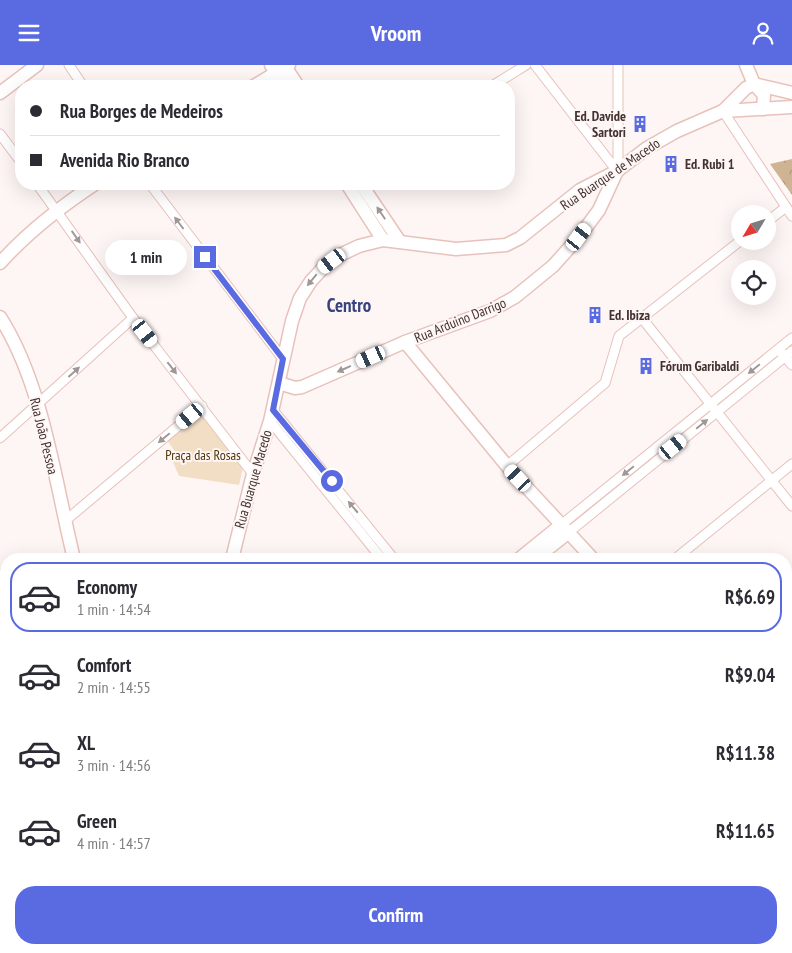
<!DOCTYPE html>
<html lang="en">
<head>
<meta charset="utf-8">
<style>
	body { margin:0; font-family:"PT Sans Narrow",sans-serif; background:#f7f7f7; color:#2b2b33; height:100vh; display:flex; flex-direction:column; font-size:19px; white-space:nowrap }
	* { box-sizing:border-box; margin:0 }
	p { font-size:16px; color:#7c7c81 }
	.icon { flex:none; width:28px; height:28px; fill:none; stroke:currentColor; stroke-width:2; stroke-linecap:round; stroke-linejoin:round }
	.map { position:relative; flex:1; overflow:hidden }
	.panel { position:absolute; left:0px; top:488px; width:792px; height:401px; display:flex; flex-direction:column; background:#fff; border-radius:20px 20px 0 0; box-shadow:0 5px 20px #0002 }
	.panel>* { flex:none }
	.guide { position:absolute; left:15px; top:15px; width:500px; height:110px; border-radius:20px; box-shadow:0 5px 20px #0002; display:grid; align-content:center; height:110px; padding:0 15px; background:#fff }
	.needle { width:32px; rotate:232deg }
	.fabs { position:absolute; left:731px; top:140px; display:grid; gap:10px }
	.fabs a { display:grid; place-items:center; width:45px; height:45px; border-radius:50%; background:#fff; box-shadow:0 5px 20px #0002; font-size:25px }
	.end { position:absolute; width:22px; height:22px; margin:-11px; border:6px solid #5a6be2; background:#fff; box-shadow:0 0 0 2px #fff }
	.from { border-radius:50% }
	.bubble { position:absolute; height:35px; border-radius:18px; background:#fff; box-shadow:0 5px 20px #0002; font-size:16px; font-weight:600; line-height:35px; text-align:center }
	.car { position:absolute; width:15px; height:30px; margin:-15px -8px; border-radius:6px; box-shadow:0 0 4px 1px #0007; background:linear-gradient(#fff 24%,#345 0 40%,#fff 0 76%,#345 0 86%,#fff 0) }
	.guide b { display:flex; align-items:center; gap:18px; height:48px; font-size:19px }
	.guide b+b { border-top:1px solid #e1e1e2 }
	.guide i { width:12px; height:12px; background:#2b2b33 }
	ul { padding:9px 0 0; list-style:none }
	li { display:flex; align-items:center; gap:15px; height:70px; margin:0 10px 8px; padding:0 5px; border:2px solid transparent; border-radius:20px }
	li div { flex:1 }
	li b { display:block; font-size:19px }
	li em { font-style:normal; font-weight:600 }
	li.on { border-color:#5a6be2 }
	li>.icon { width:45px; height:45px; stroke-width:1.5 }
	.primary-button { display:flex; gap:10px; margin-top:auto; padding:10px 15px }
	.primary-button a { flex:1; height:58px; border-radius:20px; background:#5a6be2; color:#fff; font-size:20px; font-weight:600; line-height:58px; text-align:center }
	header { display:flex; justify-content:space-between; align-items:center; height:65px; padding:0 15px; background:#5a6be2; color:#fff; font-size:22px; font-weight:600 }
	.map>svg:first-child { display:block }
</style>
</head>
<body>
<header><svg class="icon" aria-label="menu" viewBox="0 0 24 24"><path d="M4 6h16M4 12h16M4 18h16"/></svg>Vroom<svg class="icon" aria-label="person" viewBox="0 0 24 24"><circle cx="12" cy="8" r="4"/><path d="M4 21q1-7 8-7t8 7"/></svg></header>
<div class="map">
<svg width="792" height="888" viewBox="0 0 792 888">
	<defs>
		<pattern id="forest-crowns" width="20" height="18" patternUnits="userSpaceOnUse" patternTransform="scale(1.25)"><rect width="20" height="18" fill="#cfb493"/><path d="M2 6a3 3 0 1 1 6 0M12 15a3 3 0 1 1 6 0" fill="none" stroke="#aa9378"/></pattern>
	</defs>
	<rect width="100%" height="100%" fill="#fef6f4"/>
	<path fill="#f1dec5" d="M202,346L243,402L239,420L179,411L173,397L178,391L167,375Z"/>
	<path fill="url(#forest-crowns)" d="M792,94V130L770,99Z"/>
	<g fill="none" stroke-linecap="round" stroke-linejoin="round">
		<g stroke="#e8c1bb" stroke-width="11">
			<g id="street">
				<path d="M69,0L83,21"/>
				<path d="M535,0L617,106"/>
				<path d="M492,21L526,0"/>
				<path d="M723,46L792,151"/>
				<path d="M0,69L21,97"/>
				<path d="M618,104V0"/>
				<path d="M37,119L133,253L253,409"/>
				<path d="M150,119L283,294"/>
				<path d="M768,156L786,142"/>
				<path d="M641,252L792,441"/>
				<path d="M781,287L792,300"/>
				<path d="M273,345L394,494"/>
				<path d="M270,356L382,494"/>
				<path d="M0,373L133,253"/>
				<path d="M507,401L605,318L619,271L740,176"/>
				<path d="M65,456L202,341"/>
				<path d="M561,460L792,273"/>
				<path d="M569,467L792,286"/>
				<path d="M675,494L792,399"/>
				<path d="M0,509L6,519"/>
				<path d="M0,575L6,572"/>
				<path d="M0,624L6,634"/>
				<path d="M0,805L6,809"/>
				<path d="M211,882L215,888"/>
				<path d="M309,882L314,888"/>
				<path d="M688,882L693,888"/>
				<path d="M704,882L708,888"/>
				<path d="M358,888L365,882"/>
			</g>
		</g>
		<g stroke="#e8c1bb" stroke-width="15">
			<g id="secondary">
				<path d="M271,0L284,21"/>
				<path d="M284,0L298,21"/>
				<path d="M746,0L754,19L764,30L763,44"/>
				<path d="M754,19L792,28"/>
				<path d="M254,21L289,0"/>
				<path d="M0,28L37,0"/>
				<path d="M723,46L746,23L754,19"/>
				<path d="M347,119L383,175"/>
				<path d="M361,119L400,177"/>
				<path d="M0,198C28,167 60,142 95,119"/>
				<path d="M0,252C43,319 55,417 74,494"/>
				<path d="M405,277L507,401L593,494"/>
				<path d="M279,318L295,323L302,322L405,277L490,246L515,232L553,201L579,172L599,145L617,106"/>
				<path d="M232,494L253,409L270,356L292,256L300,233L311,216L324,202L340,190L359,181L383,175L456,184L506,180L520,173L580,125L617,106L647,83L677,66L723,46L792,42"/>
				<path d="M519,494L561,460"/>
				<path d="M535,494L569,467"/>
				<path d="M786,717L792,724"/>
				<path d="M786,754L792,749"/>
				<path d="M367,882L371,888"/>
				<path d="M380,882L385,888"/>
				<path d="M534,882L539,888"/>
				<path d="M548,882L552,888"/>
				<path d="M5,888L7,882"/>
				<path d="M49,888V882"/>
				<path d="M620,888L627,882"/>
			</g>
		</g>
		<use href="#street" stroke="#fff" stroke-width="9"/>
		<use href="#secondary" stroke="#fff" stroke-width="12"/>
	</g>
	<defs><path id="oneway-solid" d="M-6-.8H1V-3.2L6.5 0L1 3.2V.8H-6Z" transform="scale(1.25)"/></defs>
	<g fill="#a09898">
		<use href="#oneway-solid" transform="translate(381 148) rotate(-124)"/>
		<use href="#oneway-solid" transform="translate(179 158) rotate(-127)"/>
		<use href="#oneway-solid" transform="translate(76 172) rotate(55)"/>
		<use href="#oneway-solid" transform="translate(312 215) rotate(129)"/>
		<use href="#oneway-solid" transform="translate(172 303) rotate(52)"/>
		<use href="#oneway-solid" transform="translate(344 304) rotate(156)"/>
		<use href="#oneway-solid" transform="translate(754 304) rotate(141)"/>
		<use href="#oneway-solid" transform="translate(74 307) rotate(-42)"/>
		<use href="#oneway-solid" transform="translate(702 359) rotate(-39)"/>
		<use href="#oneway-solid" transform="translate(164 373) rotate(140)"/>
		<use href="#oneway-solid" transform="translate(628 406) rotate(141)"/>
		<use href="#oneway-solid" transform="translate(353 442) rotate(-130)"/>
	</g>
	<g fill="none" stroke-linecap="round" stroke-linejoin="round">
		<path stroke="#5a6be2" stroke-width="6" d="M205,192L283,294L273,345L332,416"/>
	</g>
	<defs>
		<g id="building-bare" transform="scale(1.35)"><path d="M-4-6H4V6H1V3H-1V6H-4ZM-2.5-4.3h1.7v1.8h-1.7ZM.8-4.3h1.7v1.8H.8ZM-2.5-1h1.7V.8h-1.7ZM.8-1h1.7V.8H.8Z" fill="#5a6be2" stroke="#fef6f4" stroke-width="2.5" paint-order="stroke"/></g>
	</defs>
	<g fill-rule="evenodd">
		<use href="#building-bare" x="640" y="59"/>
		<use href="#building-bare" x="671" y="99"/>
		<use href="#building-bare" x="595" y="250"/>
		<use href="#building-bare" x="646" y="301"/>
	</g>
	<g text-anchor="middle" stroke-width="4" stroke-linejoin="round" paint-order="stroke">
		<g font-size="14" font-weight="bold" fill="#423230" stroke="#fef6f4" text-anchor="start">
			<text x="626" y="56" text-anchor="end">Ed. Davide<tspan x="626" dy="16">Sartori</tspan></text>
			<text x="685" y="104">Ed. Rubi 1</text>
			<text x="609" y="255">Ed. Ibiza</text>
			<text x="660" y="306">Fórum Garibaldi</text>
		</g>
		<g font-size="14" fill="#423230" stroke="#fef6f4">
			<text transform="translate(610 109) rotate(-34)" y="5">Rua Buarque de Macedo</text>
			<text transform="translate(460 255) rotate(-22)" y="5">Rua Arduino Darrigo</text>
			<text transform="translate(44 371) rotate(76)" y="5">Rua João Pessoa</text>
			<text transform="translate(253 414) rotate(-74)" y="5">Rua Buarque Macedo</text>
		</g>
		<g font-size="14" fill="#50350a" stroke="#fef6f4">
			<text x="203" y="395">Praça das Rosas</text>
		</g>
		<g font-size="19" font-weight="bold" fill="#38437e" stroke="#fef6f4">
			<text x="349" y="247">Centro</text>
		</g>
	</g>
</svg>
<div class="fabs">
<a><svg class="needle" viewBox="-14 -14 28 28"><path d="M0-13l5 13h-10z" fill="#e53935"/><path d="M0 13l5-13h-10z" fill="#7c7c81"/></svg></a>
<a><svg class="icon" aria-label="locate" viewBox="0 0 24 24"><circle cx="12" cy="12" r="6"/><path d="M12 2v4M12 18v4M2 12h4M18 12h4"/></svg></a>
</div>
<i class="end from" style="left:332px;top:416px"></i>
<i class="end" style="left:205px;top:192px"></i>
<div class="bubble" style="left:105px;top:175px;width:82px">1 min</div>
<i class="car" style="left:579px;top:172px;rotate:37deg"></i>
<i class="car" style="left:332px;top:196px;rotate:233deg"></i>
<i class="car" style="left:145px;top:268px;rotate:142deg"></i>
<i class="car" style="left:371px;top:292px;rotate:246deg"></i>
<i class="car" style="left:190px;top:351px;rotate:230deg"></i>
<i class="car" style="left:673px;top:382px;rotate:51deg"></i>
<i class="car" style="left:518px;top:413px;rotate:317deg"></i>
<div class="guide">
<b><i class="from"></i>Rua Borges de Medeiros</b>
<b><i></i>Avenida Rio Branco</b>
</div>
<section class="panel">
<ul>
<li class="on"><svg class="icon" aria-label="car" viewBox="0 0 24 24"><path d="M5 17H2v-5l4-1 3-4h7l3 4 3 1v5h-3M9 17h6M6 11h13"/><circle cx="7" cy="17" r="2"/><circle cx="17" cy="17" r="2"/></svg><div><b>Economy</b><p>1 min · 14:54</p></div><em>R$6.69</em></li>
<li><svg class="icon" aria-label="car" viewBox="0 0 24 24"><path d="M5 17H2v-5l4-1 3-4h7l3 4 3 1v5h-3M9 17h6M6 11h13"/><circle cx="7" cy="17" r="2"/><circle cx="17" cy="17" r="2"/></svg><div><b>Comfort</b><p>2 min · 14:55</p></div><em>R$9.04</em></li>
<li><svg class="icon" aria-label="car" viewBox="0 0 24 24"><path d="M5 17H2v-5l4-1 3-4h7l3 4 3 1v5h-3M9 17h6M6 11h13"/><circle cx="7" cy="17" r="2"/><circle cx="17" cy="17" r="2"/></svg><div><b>XL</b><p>3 min · 14:56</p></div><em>R$11.38</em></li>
<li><svg class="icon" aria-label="car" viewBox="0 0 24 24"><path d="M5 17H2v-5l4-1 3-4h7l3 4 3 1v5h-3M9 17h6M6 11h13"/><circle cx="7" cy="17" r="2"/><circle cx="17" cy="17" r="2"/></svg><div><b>Green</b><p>4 min · 14:57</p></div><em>R$11.65</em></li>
</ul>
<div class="primary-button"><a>Confirm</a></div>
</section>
</div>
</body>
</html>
